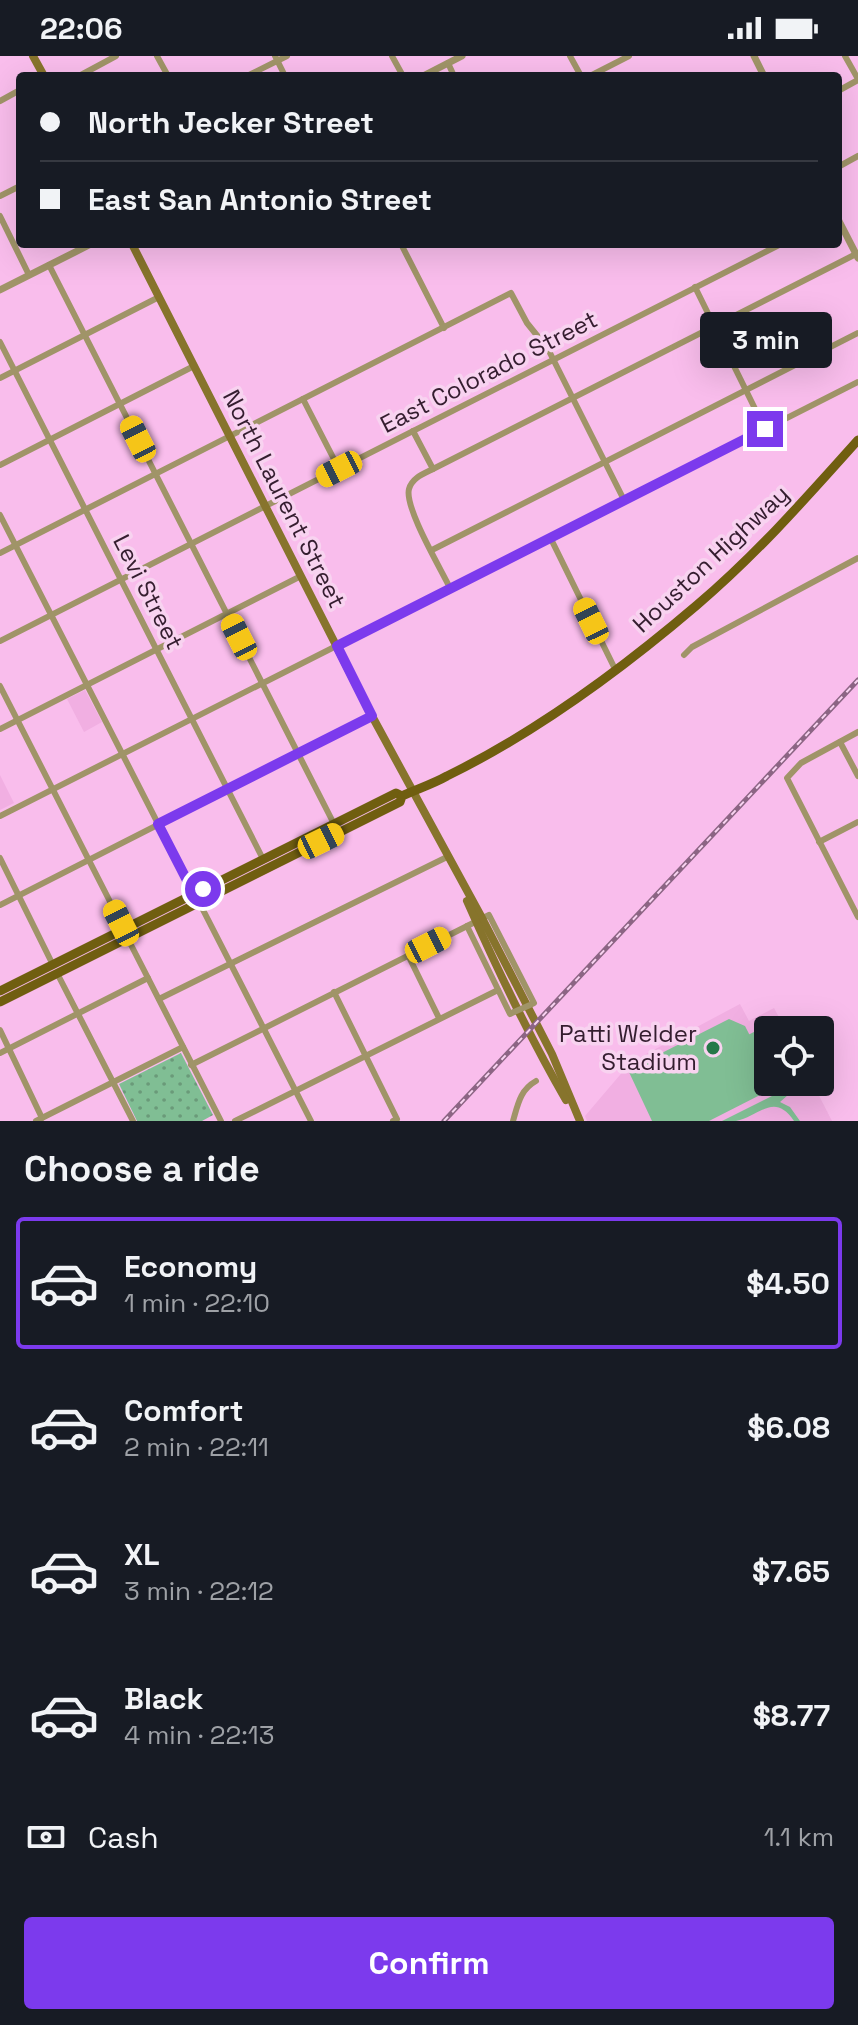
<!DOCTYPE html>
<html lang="en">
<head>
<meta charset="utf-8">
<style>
	body { margin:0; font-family:"Space Grotesk",sans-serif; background:#242831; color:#f1f3f6; height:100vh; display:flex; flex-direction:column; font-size:30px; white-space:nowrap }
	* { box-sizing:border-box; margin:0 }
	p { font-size:26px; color:#9ea1a6 }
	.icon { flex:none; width:44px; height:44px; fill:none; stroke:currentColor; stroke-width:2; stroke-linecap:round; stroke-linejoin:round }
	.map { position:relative; height:1065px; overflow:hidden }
	.panel { display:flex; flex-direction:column; background:#171b24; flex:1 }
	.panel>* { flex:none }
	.top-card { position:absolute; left:16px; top:16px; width:826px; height:176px; border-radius:8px; box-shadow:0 8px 32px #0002; display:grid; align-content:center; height:176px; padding:0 24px; background:#171b24 }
	.controls { position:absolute; left:754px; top:960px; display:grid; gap:16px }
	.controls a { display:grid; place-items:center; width:80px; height:80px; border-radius:8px; background:#171b24; box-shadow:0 8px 32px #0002; font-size:40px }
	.end { position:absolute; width:36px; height:36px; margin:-18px; border:10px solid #7c3aed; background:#fff; box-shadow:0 0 0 4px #fff }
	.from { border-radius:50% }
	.bubble { position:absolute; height:56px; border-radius:8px; background:#171b24; box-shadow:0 8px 32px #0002; font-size:26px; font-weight:800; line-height:56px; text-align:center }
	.car { position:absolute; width:24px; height:48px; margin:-24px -12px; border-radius:10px; box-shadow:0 0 6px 2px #0007; background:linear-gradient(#f5c518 24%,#345 0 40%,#f5c518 0 76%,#345 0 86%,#f5c518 0) }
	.top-card b { display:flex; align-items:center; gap:28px; height:76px; font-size:30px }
	.top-card b+b { border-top:2px solid #363941 }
	.top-card i { width:20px; height:20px; background:#f1f3f6 }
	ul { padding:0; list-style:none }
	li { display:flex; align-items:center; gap:24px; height:132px; margin:0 16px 12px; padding:0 8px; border:4px solid transparent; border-radius:8px }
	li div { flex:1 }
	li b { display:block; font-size:30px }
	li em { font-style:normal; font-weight:800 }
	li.selected { border-color:#7c3aed }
	li>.icon { width:72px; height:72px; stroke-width:1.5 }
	h2 { padding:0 24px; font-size:36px; line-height:96px }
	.pay { display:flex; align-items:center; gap:20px; height:88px; padding:0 24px; font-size:30px }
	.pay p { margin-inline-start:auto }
	.button { display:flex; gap:16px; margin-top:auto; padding:16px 24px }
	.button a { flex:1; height:92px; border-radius:8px; background:#7c3aed; color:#fff; font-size:32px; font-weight:800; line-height:92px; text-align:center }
	.status { display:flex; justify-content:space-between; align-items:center; height:56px; padding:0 40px; background:#171b24; direction:ltr }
	.status svg { height:22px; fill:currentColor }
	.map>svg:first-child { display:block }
</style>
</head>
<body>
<div class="status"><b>22:06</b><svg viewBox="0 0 49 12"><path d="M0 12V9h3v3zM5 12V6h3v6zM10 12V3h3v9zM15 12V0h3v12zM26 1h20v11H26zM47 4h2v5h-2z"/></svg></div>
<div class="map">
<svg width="858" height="1065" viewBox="0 0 858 1065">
	<defs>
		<pattern id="park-dots" width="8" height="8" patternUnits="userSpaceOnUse" patternTransform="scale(2)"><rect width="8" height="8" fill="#80be94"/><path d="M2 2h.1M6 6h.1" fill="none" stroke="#6a9a79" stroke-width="1.8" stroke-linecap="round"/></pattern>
	</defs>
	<rect width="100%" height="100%" fill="#f9bdec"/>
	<g fill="#f1afe2">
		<path d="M85,634L102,666L84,676L67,643Z"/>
		<path d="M0,719L14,747L0,754Z"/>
		<path d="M740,948L749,965L774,952L786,974H768V1026H812L832,1065H587L585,1060L631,1006Z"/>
	</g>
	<g fill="url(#park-dots)">
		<path d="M771,967L775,974H768V1016L748,979Z"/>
		<path d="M181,997L213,1059L202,1065H137L119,1028Z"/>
	</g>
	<g fill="#80be94">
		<path d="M729,963L745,970L768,1015V1026H774L776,1031L709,1065H652L628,1014Z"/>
		<path d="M784,1034L788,1039L780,1046L790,1051L800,1065H794C774,1035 759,1061 736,1065C731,1065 727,1065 722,1065Z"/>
	</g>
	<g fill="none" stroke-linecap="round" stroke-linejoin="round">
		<g stroke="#a09468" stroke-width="6">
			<path d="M157,0L168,20"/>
			<path d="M275,0L285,20"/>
			<path d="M392,0L403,20"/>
			<path d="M570,0L581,20"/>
			<path d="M845,0L858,23"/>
			<path d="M448,7L454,20"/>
			<path d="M79,20L116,0"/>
			<path d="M247,20L287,0"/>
			<path d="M590,20L629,0"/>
			<path d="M838,35L858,24"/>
			<path d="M0,45L20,34"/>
			<path d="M838,111L858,100"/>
			<path d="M0,140L20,130"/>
			<path d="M0,160L29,219"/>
			<path d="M401,188L444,272"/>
			<path d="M49,209L334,768"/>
			<path d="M695,231L765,373"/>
			<path d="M0,286L263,803"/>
			<path d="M0,322L159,241"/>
			<path d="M303,343L339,413"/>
			<path d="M413,375L433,413"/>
			<path d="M0,409L194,310"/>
			<path d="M0,459L194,838"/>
			<path d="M550,481L615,613"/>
			<path d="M432,494L858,277"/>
			<path d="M0,497L511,237L527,267L548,293L624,444"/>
			<path d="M450,532C441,513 404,451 409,433C412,422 423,418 433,413L856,198"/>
			<path d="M0,585L781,188"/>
			<path d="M684,599L692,591L858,502"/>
			<path d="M0,630L124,873"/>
			<path d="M0,673L301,520"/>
			<path d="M858,676L801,707L787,722L858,861"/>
			<path d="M840,686L858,720"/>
			<path d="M0,760L858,326"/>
			<path d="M819,786L858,766"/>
			<path d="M0,802L53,909"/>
			<path d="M199,846L311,1065"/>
			<path d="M0,849L372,660"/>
			<path d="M467,870L510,958L514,956"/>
			<path d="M127,881L221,1065"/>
			<path d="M408,899L439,962"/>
			<path d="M57,917L133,1065"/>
			<path d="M334,936L397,1063L393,1065"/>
			<path d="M159,943L447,801"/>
			<path d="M0,974L42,1062"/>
			<path d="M0,997L148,922"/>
			<path d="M191,1009L489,859L534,947L530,949"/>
			<path d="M36,1065L183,991"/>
			<path d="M235,1065L498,934"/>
			<path d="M513,1065C518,1048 520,1034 536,1025"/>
		</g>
		<g stroke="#a09468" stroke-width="7">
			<path d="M754,0L764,20"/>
			<path d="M423,20L462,0"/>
			<path d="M838,163L858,202"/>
			<path d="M0,234L91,188"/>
		</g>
		<g stroke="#87742c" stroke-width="8">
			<path d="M33,0L44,20"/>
			<path d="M132,188L372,660L482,862L552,998L580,1065"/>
			<path d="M467,845C497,913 529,980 566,1044"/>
		</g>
		<g stroke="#705e10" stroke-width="9">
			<path d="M0,935L396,737L402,740"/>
			<path d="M0,946L400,746L402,740C417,733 433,728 447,720C535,677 622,613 697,549C756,499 807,441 858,384"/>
		</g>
		<g stroke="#8c6584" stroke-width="5">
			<path id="rail" d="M444,1065L858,624"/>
		</g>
		<use href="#rail" stroke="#f8d3f0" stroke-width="2" stroke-dasharray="6" stroke-linecap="butt"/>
		<path stroke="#a09468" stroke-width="6" d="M514,956L530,949"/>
	</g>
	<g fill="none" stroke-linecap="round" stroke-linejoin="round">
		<path stroke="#7c3aed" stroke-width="10" d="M203,833L194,838L158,768L372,660L337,590L765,373"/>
	</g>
	<circle fill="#267849" stroke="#f8d3f0" stroke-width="3" cx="713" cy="992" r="8"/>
	<g text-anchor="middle" stroke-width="7" stroke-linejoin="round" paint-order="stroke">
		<g font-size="24" fill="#341d2f" stroke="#f8d3f0">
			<text transform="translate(489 316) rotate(-27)" y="8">East Colorado Street</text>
			<text transform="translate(284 443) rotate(63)" y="8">North Laurent Street</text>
			<text transform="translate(711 503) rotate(-43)" y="8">Houston Highway</text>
			<text transform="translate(148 536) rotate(63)" y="8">Levi Street</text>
		</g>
		<g font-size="24" fill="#341d2f" stroke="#f8d3f0" text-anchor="end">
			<text x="697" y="986">Patti Welder<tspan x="697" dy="28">Stadium</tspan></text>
		</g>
	</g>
</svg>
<div class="controls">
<a><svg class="icon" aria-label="locate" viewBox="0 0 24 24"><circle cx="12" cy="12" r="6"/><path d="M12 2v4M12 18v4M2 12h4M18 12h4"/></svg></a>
</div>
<i class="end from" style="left:203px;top:833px"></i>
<i class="end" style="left:765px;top:373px"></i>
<div class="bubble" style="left:700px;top:256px;width:132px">3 min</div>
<i class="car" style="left:138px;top:383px;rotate:333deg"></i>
<i class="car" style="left:339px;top:413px;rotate:243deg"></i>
<i class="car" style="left:591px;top:565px;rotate:334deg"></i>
<i class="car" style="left:239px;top:581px;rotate:333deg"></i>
<i class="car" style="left:321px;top:785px;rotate:64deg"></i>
<i class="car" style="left:121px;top:867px;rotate:333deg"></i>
<i class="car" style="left:428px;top:889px;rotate:63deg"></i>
<div class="top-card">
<b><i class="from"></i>North Jecker Street</b>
<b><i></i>East San Antonio Street</b>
</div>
</div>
<section class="panel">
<h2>Choose a ride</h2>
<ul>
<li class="selected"><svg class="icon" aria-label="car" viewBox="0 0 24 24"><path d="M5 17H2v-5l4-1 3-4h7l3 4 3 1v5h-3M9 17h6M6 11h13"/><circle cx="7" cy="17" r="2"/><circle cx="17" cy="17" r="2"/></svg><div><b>Economy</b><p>1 min · 22:10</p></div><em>$4.50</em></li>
<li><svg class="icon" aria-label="car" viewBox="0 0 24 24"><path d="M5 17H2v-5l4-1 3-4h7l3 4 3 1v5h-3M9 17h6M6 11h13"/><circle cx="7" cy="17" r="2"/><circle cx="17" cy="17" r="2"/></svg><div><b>Comfort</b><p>2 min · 22:11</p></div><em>$6.08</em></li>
<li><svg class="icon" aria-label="car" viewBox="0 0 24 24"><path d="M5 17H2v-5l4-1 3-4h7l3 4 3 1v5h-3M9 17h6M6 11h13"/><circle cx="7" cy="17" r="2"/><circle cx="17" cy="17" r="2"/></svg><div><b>XL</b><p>3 min · 22:12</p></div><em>$7.65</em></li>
<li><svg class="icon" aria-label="car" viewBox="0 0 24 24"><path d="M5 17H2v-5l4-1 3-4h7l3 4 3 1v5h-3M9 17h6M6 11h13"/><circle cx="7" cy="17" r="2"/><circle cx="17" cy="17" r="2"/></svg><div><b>Black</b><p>4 min · 22:13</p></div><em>$8.77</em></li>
</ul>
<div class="pay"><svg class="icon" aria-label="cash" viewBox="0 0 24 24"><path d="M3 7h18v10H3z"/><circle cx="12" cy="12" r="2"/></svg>Cash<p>1.1 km</p></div>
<div class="button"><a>Confirm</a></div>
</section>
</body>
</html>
